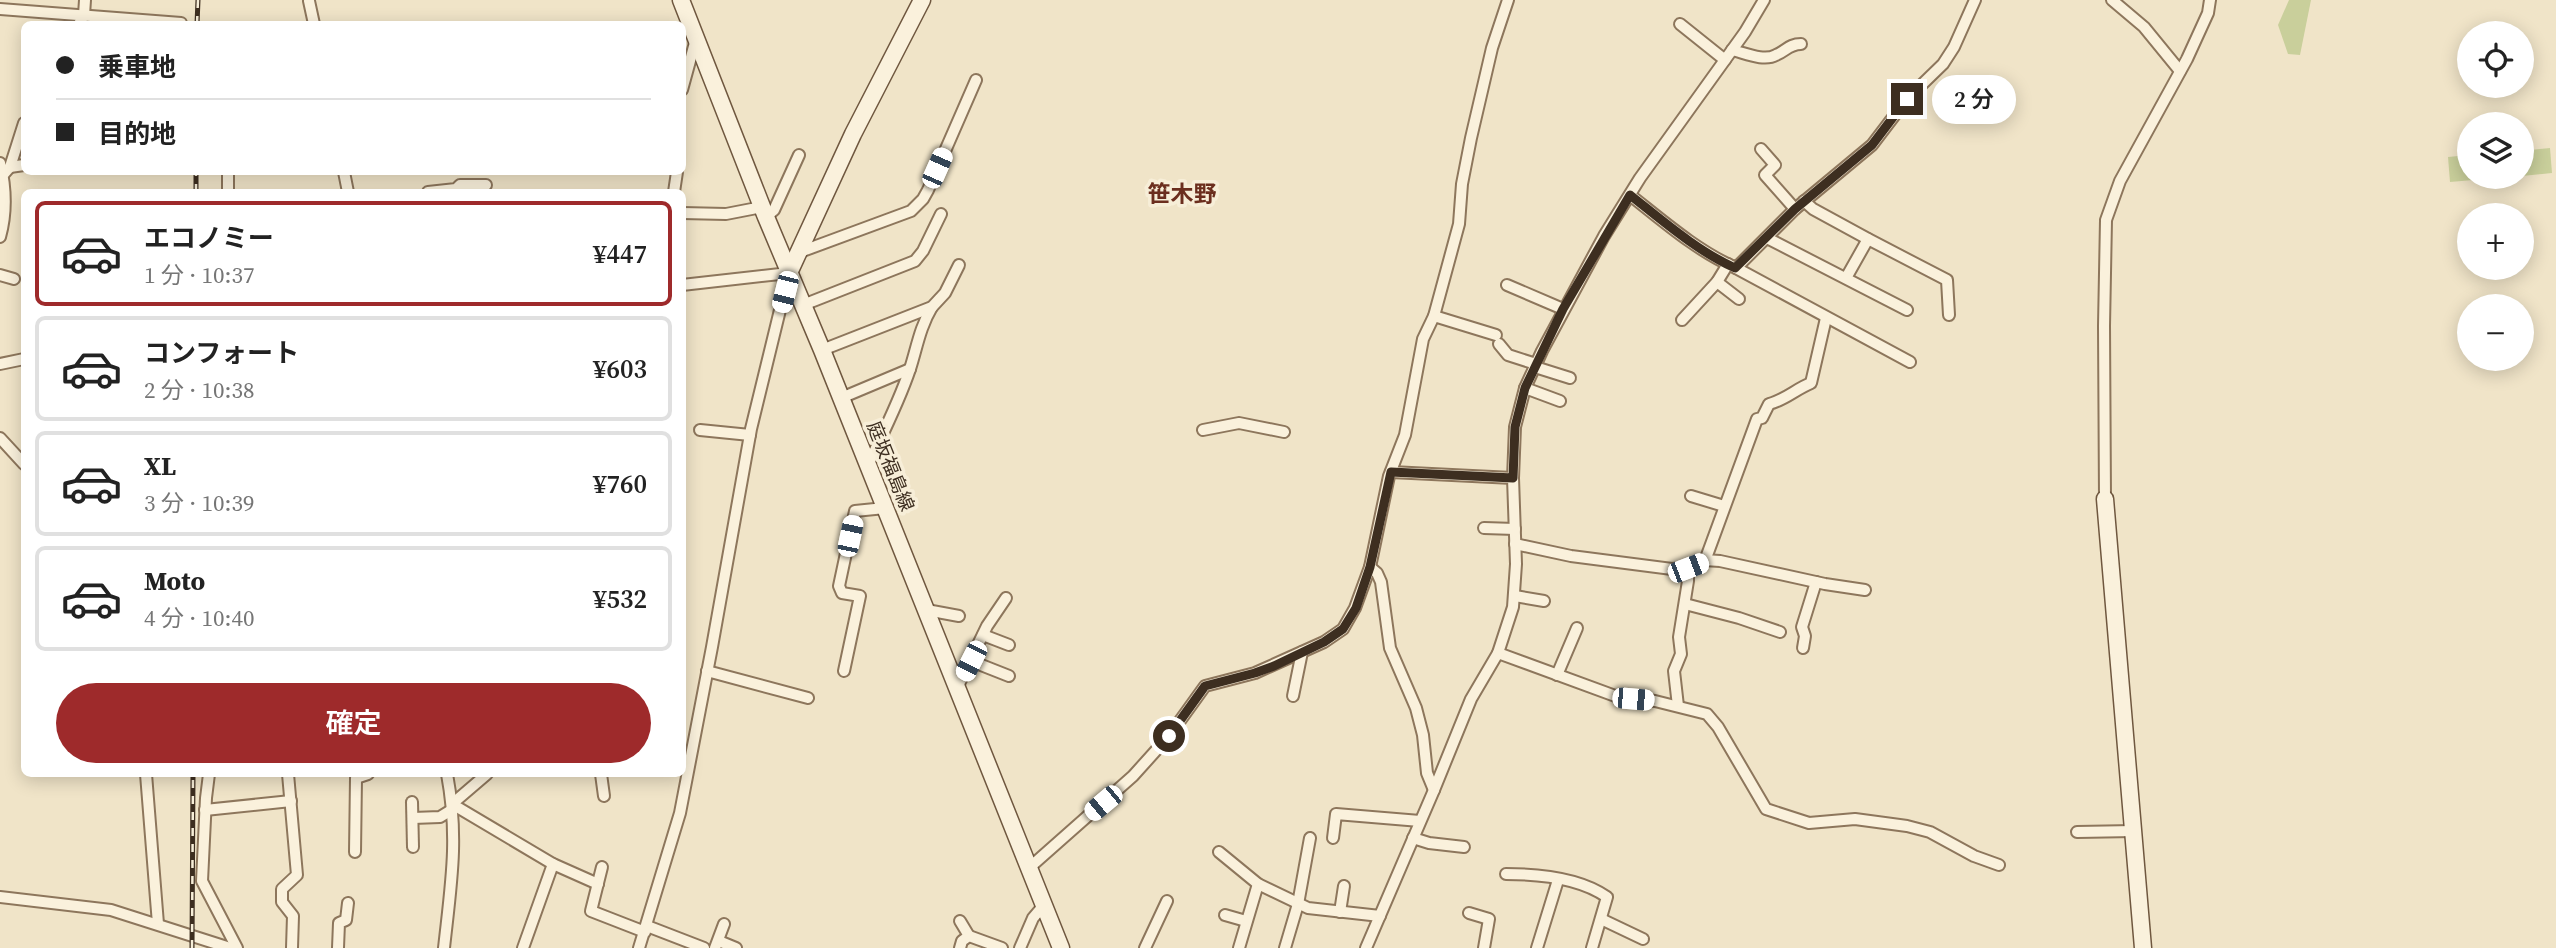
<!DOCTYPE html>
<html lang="ja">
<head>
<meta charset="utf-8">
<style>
	body { margin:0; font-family:"Source Serif 4","Noto Sans JP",serif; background:#f6f6f6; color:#222; height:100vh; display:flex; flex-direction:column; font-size:26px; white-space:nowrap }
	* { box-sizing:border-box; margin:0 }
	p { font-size:23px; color:#767676 }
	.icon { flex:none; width:38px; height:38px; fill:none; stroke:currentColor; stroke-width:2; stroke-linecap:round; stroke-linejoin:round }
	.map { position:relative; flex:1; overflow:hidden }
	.sheet { position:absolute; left:21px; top:189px; width:665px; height:588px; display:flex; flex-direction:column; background:#fff; border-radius:10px; box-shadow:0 4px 18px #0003 }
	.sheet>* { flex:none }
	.guide { position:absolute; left:21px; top:21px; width:665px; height:154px; border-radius:10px; box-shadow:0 4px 18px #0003; display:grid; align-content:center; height:154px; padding:0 35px; background:#fff }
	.buttons { position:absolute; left:2457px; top:21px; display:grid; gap:14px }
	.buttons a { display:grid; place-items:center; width:77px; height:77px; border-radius:50%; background:#fff; box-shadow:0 4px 18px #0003; font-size:35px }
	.end { position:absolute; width:32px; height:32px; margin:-16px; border:9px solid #3d2e20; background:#fff; box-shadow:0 0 0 4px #fff }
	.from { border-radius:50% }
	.bubble { position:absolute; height:49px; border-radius:24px; background:#fff; box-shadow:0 4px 18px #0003; font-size:23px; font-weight:600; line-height:49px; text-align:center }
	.car { position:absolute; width:21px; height:42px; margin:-21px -10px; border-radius:9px; box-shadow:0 0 5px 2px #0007; background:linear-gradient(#fff 24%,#345 0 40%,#fff 0 76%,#345 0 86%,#fff 0) }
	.guide b { display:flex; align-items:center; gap:24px; height:66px; font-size:26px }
	.guide b+b { border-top:2px solid #e0e0e0 }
	.guide i { width:18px; height:18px; background:#222 }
	ul { padding:12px 0 0; list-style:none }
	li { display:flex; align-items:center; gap:21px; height:105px; margin:0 14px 10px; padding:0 21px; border:4px solid #e0e0e0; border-radius:10px }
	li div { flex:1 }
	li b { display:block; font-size:26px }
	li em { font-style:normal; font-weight:600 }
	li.current { border-color:#9e2a2b }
	li>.icon { width:63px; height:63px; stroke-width:1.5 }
	.primary-button { display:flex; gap:14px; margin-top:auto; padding:14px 35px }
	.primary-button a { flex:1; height:80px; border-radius:42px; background:#9e2a2b; color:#fff; font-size:28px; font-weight:600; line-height:80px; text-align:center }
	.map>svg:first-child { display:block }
</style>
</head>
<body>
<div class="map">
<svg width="2556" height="948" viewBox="0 0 2556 948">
	<rect width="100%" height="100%" fill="#f0e4c8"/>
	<g fill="#c9cf9b">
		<path d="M2289,0H2311L2300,55L2288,54L2278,25Z"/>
		<path d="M2550,148L2552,173L2522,176V151Z"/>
		<path d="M2469,155V177H2508L2450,182L2448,157Z"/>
	</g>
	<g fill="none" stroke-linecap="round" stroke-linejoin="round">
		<g stroke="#8d765c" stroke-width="14">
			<g id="street">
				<path d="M2112,0L2144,27L2180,71"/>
				<path d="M309,1L314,24"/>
				<path d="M0,9L181,23V24"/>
				<path d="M79,24L84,15L85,0"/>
				<path d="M1680,24L1725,60"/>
				<path d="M1732,50C1745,53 1764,62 1776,55C1786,51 1789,44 1801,44"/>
				<path d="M682,90L696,39"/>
				<path d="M1761,149L1775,165L1765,175L1795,209"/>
				<path d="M0,163C6,188 7,212 0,237"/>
				<path d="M10,167L24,165"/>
				<path d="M228,172V192"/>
				<path d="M344,172L348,192"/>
				<path d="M3,175L10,167L24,123"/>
				<path d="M428,192L456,189L460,185H486"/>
				<path d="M674,192L677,172"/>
				<path d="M1630,195C1663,221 1697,251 1736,268L1795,209L1872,145L1907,99L1943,64L1954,47L1975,0"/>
				<path d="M1804,201L1813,209L1868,239L1947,280L1949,315"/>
				<path d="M682,213L726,214L762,207"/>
				<path d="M766,217L774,210L799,155"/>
				<path d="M1767,238L1907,310"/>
				<path d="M800,252L911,211L923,199L928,190L976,80"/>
				<path d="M1736,268L1910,362"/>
				<path d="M0,275L14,279"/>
				<path d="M1846,278L1868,239"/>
				<path d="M1717,282L1739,299"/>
				<path d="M1507,285L1563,309"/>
				<path d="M803,305L915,261L923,251L941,214"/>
				<path d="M1434,316L1496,335"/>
				<path d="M1682,320L1717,282L1728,264"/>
				<path d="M1499,344L1508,355L1536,364"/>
				<path d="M822,350L932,307L945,293L959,265"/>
				<path d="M0,364L24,359"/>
				<path d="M1535,367L1570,378"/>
				<path d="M1525,388L1560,401"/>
				<path d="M841,398L910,369"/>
				<path d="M700,430L750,435"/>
				<path d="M1203,430L1239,423L1284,432"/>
				<path d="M0,438L24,464"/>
				<path d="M868,465C883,433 899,402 910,369C917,347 920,327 932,307"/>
				<path d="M1391,472L1513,478"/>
				<path d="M1691,496L1724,506"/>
				<path d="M2105,499L2104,326L2106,220L2120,181L2187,59L2208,13L2210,0"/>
				<path d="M1484,528L1515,529"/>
				<path d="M1515,544L1571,556L1672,569C1685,568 1697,567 1706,558L1757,419L1762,418L1769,404C1785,400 1796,389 1811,383L1826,318"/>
				<path d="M1704,560L1720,561L1825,584L1865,590"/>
				<path d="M1370,567L1377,573L1381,582L1390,648L1416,708L1423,735L1427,773L1434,790"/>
				<path d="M1515,596L1544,601"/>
				<path d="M1685,604L1739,618L1780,632"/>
				<path d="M927,613L932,611L959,616"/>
				<path d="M983,635L1009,645"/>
				<path d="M1803,648L1805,636L1802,627L1816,582"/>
				<path d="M1498,653L1618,697L1655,701L1707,714L1718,727L1766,809L1809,823L1855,819L1907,826L1930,832L1974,856L1999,865"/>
				<path d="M971,661L1009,676"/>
				<path d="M707,671L808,698"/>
				<path d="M844,671L860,596L842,593L839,586L855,511L885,508"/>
				<path d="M1557,675L1577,628"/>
				<path d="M957,688L987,626L1006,598"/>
				<path d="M1293,696L1302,652"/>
				<path d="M1678,706L1674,671L1681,654L1679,637L1688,581V568"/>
				<path d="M146,774L158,924"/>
				<path d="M209,774L206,798L202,881L237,948"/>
				<path d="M288,774L297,875L282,889V902L293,916L292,948"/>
				<path d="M487,774L452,804L553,864L598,884"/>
				<path d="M601,774L604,796"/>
				<path d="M412,802L413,847"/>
				<path d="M205,810L291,801"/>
				<path d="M413,818L440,817L453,809"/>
				<path d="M2077,832L2134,831"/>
				<path d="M1333,838L1336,814L1420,821"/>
				<path d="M1413,838L1429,843L1464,847"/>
				<path d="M355,852L356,778L368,774"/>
				<path d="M1219,852L1258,884L1308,908L1380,916"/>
				<path d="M602,867L591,911L645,932"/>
				<path d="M1029,868L1133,776L1169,736L1205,686L1255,673L1324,642L1343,629L1355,608L1370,567L1389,476L1405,435L1423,339L1434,316L1459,224L1462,184L1471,138L1492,48L1508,0"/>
				<path d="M1506,874C1538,874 1580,878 1607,897L1592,948"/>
				<path d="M0,897L111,910L230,948"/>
				<path d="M1340,912L1344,886"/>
				<path d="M1469,913L1489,919L1484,948"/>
				<path d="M1225,915L1246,921"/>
				<path d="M1601,919L1643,939"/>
				<path d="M960,921L969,936"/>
				<path d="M647,926L704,948"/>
				<path d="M719,941L736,948"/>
				<path d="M338,948L339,923L346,920L348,903"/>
				<path d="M444,948C451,884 459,838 447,774"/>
				<path d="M523,948L553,864"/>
				<path d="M639,948L680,813L712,647L751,429L789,273L682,285"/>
				<path d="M715,948L724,924"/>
				<path d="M960,948L962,941L969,936L1002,948"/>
				<path d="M1020,948L1033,918L1044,905"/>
				<path d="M1145,948L1167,901"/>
				<path d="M1239,948L1258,884"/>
				<path d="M1285,948L1298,904L1310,838"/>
				<path d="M1366,948L1434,790L1471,699L1498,653L1513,607L1516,564L1513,478L1515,427L1525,388L1542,351L1604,236L1640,178L1745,32L1764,0"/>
				<path d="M1537,948L1558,880"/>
			</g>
		</g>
		<g stroke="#6f573f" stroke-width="19">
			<g id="secondary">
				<path d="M681,0L766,217L822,350L1061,948"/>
				<path d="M789,273L853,134L922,0"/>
				<path d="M2105,499L2143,948"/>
			</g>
		</g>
		<use href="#street" stroke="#faf1dc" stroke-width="10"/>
		<use href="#secondary" stroke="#faf1dc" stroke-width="16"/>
		<g stroke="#3d2e20" stroke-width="5">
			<g id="rail">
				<path d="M197,24L198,0"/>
				<path d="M196,192V172"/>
				<path d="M192,948L193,774"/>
			</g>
		</g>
		<use href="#rail" stroke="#f7eed8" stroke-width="2.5" stroke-dasharray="8" stroke-linecap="butt"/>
	</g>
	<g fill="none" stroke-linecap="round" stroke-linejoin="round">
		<path stroke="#3d2e20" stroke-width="9" d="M1169,736L1205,686L1255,673L1274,666L1324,642L1343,629L1356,608L1370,567L1391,472L1513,478L1515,427L1525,388L1563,309L1630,195C1663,221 1697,251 1735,268L1795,209L1872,145L1907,99"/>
	</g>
	<g text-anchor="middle" stroke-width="7" stroke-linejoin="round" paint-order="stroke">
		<g font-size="19" fill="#3d2e20" stroke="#f7eed8">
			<text transform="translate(891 466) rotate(68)" y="7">庭坂福島線</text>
		</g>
		<g font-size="23" font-weight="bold" fill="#6b2e1e" stroke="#f7eed8">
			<text x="1182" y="202">笹木野</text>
		</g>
	</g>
</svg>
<div class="buttons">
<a><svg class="icon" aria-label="locate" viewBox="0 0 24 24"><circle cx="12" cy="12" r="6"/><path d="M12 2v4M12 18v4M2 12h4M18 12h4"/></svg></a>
<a><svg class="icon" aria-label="layers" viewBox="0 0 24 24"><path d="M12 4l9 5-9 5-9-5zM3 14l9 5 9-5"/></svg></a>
<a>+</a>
<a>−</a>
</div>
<i class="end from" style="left:1169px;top:736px"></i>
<i class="end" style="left:1907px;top:99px"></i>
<div class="bubble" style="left:1932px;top:75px;width:84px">2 分</div>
<i class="car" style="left:937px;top:168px;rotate:24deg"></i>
<i class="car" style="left:785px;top:292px;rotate:194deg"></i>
<i class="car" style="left:850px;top:536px;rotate:12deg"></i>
<i class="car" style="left:1688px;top:568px;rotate:69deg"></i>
<i class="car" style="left:971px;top:661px;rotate:207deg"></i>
<i class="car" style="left:1633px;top:699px;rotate:95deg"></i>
<i class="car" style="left:1103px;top:803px;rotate:230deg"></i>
<div class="guide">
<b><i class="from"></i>乗車地</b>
<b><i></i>目的地</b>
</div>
<section class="sheet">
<ul>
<li class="current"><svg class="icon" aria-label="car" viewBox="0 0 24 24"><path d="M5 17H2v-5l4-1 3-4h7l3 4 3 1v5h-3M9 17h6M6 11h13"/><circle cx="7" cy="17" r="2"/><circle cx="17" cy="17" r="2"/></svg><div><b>エコノミー</b><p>1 分 · 10:37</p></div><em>¥447</em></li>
<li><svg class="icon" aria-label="car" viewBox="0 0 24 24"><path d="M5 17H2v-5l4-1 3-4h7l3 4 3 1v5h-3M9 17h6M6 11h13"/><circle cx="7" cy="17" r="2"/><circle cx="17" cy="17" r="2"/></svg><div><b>コンフォート</b><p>2 分 · 10:38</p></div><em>¥603</em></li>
<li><svg class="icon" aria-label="car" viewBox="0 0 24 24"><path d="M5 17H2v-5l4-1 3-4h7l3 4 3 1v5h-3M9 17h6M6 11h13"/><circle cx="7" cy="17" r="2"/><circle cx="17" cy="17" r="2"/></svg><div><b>XL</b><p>3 分 · 10:39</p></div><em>¥760</em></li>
<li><svg class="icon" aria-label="car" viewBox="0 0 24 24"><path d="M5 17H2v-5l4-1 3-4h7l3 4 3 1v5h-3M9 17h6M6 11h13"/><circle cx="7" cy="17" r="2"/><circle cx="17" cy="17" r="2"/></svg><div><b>Moto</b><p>4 分 · 10:40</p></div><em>¥532</em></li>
</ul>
<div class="primary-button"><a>確定</a></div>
</section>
</div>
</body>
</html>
